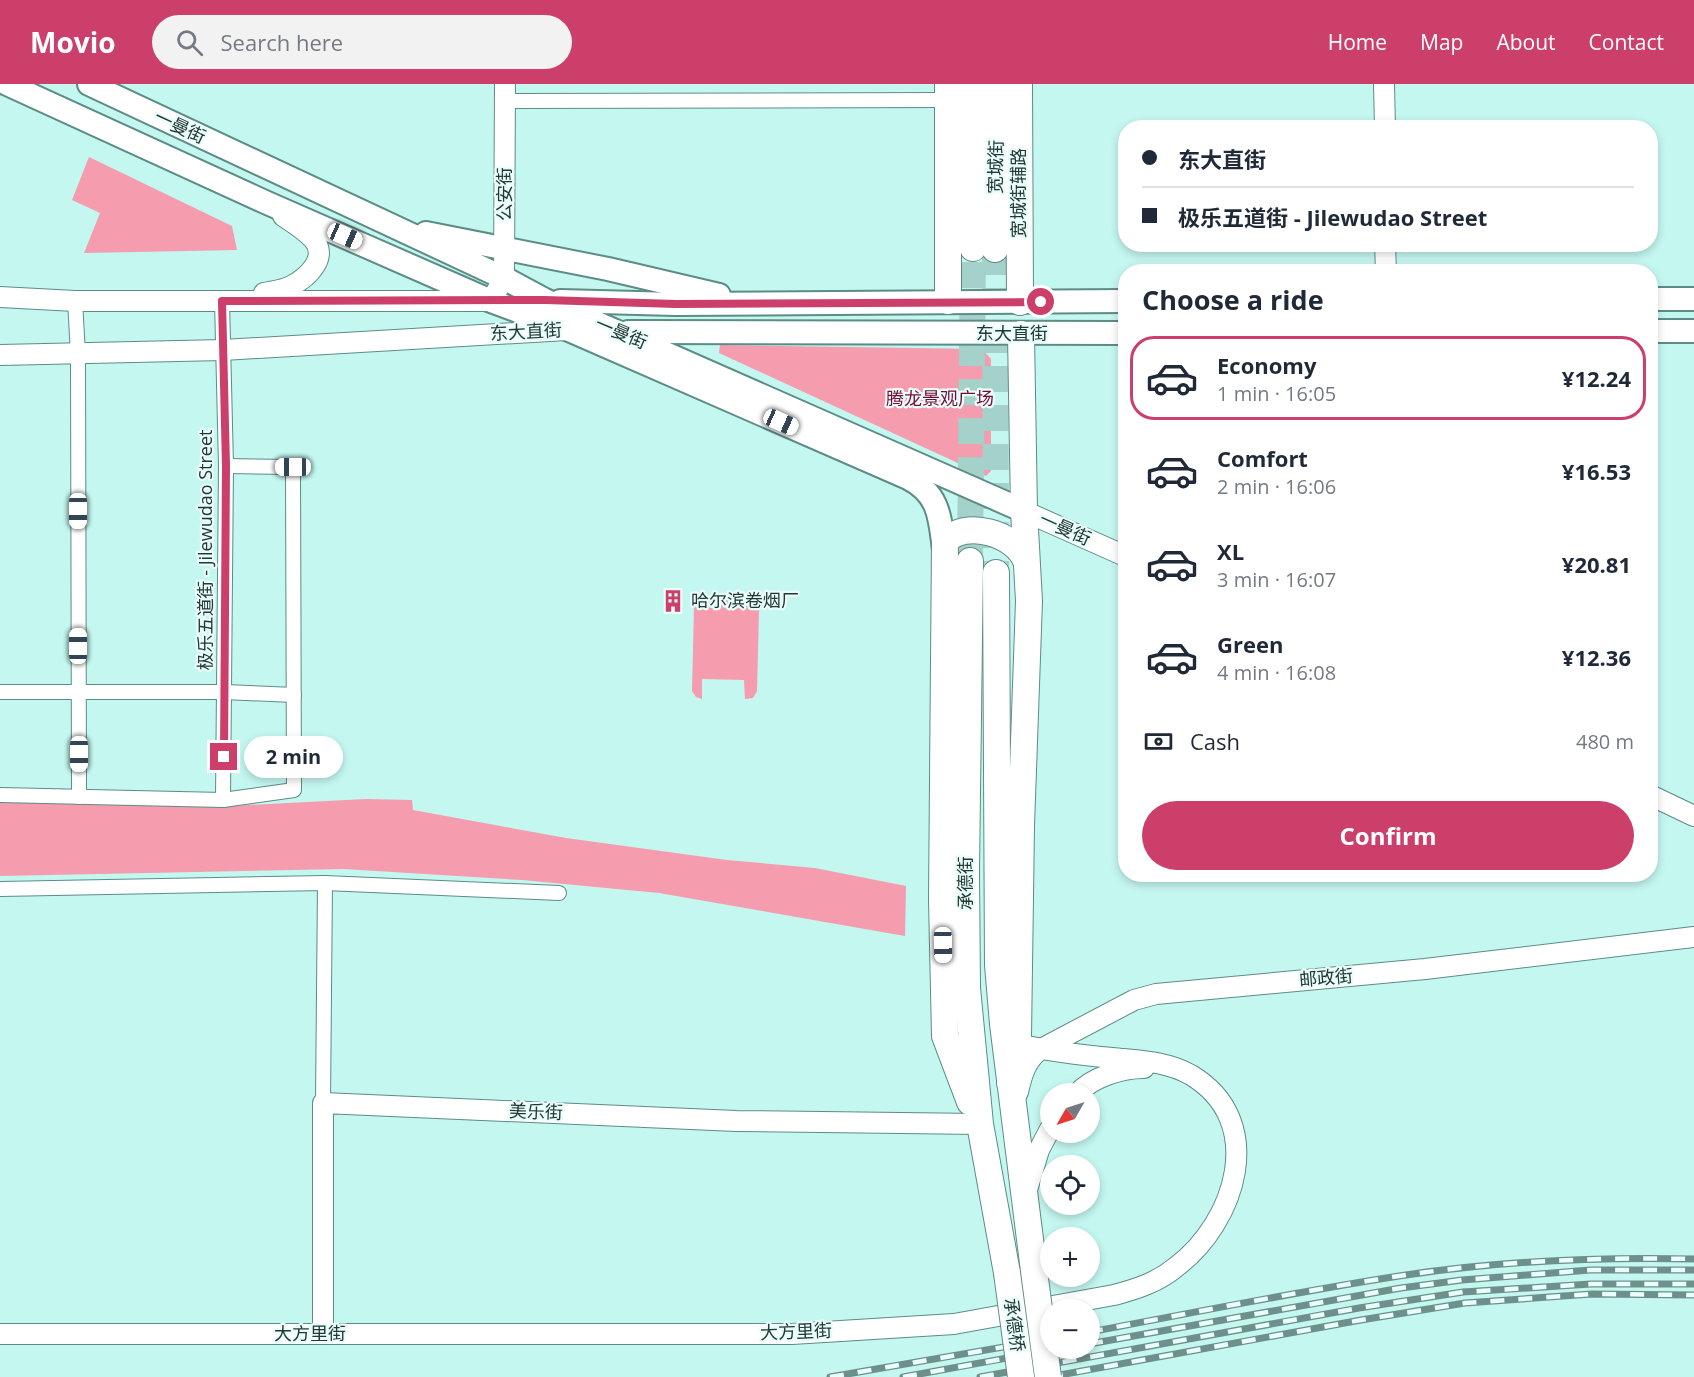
<!DOCTYPE html>
<html lang="en">
<head>
<meta charset="utf-8">
<style>
	body { margin:0; font-family:"Open Sans","Noto Sans SC",sans-serif; background:#f2f2f3; color:#1f2937; height:100vh; display:flex; flex-direction:column; font-size:22px; white-space:nowrap }
	* { box-sizing:border-box; margin:0 }
	p { font-size:20px; color:#747a83 }
	.icon { flex:none; width:33px; height:33px; fill:none; stroke:currentColor; stroke-width:2; stroke-linecap:round; stroke-linejoin:round }
	.map { position:relative; flex:1; overflow:hidden }
	.drawer { position:absolute; left:1118px; top:180px; width:540px; height:618px; display:flex; flex-direction:column; background:#fff; border-radius:24px; box-shadow:0 3px 9px #0003 }
	.drawer>* { flex:none }
	.top-card { position:absolute; left:1118px; top:36px; width:540px; height:132px; border-radius:24px; box-shadow:0 3px 9px #0003; display:grid; align-content:center; height:132px; padding:0 24px; background:#fff }
	.needle { width:39px; rotate:231deg }
	.tools { position:absolute; left:1040px; top:999px; display:grid; gap:12px }
	.tools a { display:grid; place-items:center; width:60px; height:60px; border-radius:50%; background:#fff; box-shadow:0 3px 9px #0003; font-size:30px }
	.end { position:absolute; width:27px; height:27px; margin:-14px; border:8px solid #cd3f6b; background:#fff; box-shadow:0 0 0 3px #fff }
	.from { border-radius:50% }
	.bubble { position:absolute; height:42px; border-radius:21px; background:#fff; box-shadow:0 3px 9px #0003; font-size:20px; font-weight:700; line-height:42px; text-align:center }
	.car { position:absolute; width:18px; height:36px; margin:-18px -9px; border-radius:8px; box-shadow:0 0 4px 2px #0007; background:linear-gradient(#fff 24%,#345 0 40%,#fff 0 76%,#345 0 86%,#fff 0) }
	.top-card b { display:flex; align-items:center; gap:21px; height:57px; font-size:22px }
	.top-card b+b { border-top:2px solid #e0e1e3 }
	.top-card i { width:15px; height:15px; background:#1f2937 }
	ul { padding:0; list-style:none }
	li { display:flex; align-items:center; gap:18px; height:84px; margin:0 12px 9px; padding:0 12px; border:3px solid transparent; border-radius:24px }
	li div { flex:1 }
	li b { display:block; font-size:22px }
	li em { font-style:normal; font-weight:700 }
	li.selected { border-color:#cd3f6b }
	li>.icon { width:54px; height:54px; stroke-width:1.5 }
	h2 { padding:0 24px; font-size:27px; line-height:72px }
	.pay { display:flex; align-items:center; gap:15px; height:66px; padding:0 24px; font-size:22px }
	.pay p { margin-inline-start:auto }
	.primary-button { display:flex; gap:12px; margin-top:auto; padding:12px 24px }
	.primary-button a { flex:1; height:69px; border-radius:36px; background:#cd3f6b; color:#fff; font-size:24px; font-weight:700; line-height:69px; text-align:center }
	header { display:flex; align-items:center; gap:36px; box-sizing:border-box; height:84px; padding:0 30px; background:#cd3f6b; color:#fff }
	header strong { font-size:28px }
	nav { display:flex; gap:33px; margin-inline-start:auto; font-size:21px }
	.search { width:420px; height:54px; background:#f2f2f3; display:flex; align-items:center; gap:15px; box-sizing:border-box; padding:0 21px; border-radius:33px; color:#747a83; font-size:22px }
	.map>svg:first-child { display:block }
</style>
</head>
<body>
<header>
<strong>Movio</strong>
<div class="search"><svg class="icon" aria-label="search" viewBox="0 0 24 24"><circle cx="10" cy="10" r="6"/><path d="M15 15l6 6"/></svg>Search here</div>
<nav><a>Home</a><a>Map</a><a>About</a><a>Contact</a></nav>
</header>
<div class="map">
<svg width="1694" height="1293" viewBox="0 0 1694 1293">
	<rect width="100%" height="100%" fill="#c4f7f0"/>
	<g fill="#f59caf">
		<path d="M89,73L232,142L237,166L84,169L100,129L72,116Z"/>
		<path d="M720,261L982,265L991,275V387L986,392L719,269Z"/>
		<path d="M702,512L748,513L754,517L759,527L757,607L753,614L745,615L744,596L702,595V615L696,613L692,607L694,524L697,517Z"/>
		<path d="M366,715L412,716L413,726L566,754L727,776L815,784L906,802L905,852L659,809L522,796L344,785L0,792V718L229,722Z"/>
	</g>
	<g fill="none" stroke-linecap="round" stroke-linejoin="round">
		<g stroke="#a4d1ca" stroke-width="26" stroke-dasharray="26 13" stroke-linecap="butt">
			<path d="M995,165L996,489"/>
			<path d="M970,477L973,164"/>
		</g>
		<g stroke="#5c8c86" stroke-width="16">
			<g id="street">
				<path d="M505,17L948,16"/>
				<path d="M75,217L78,270L79,713"/>
				<path d="M222,217L226,382L223,716"/>
				<path d="M0,608H224L294,611"/>
				<path d="M0,711L223,716L294,706L293,383L226,382"/>
				<path d="M0,805L325,799L559,809"/>
				<path d="M323,1019L325,799"/>
			</g>
		</g>
		<g stroke="#5c8c86" stroke-width="22">
			<g id="secondary">
				<path d="M1384,0L1385,44"/>
				<path d="M1385,160L1386,188"/>
				<path d="M264,209C273,207 284,206 291,202C307,194 330,173 313,155C305,146 293,139 283,132"/>
				<path d="M0,213L75,217H491L504,194L505,0"/>
				<path d="M0,271L223,266L567,246"/>
				<path d="M1024,427L1125,472"/>
				<path d="M1650,711L1694,732"/>
				<path d="M1018,1008C1022,990 1026,976 1041,965L1134,916L1156,910L1425,885L1694,853"/>
				<path d="M1077,1010C1092,993 1122,984 1144,984"/>
				<path d="M1026,1109L1039,1066L1050,1045"/>
				<path d="M0,1250H792L954,1240L1114,1211C1137,1205 1158,1198 1176,1183C1236,1138 1268,1037 1191,991C1166,977 1140,977 1112,974C1080,971 1048,967 1017,960"/>
				<path d="M323,1250V1019L736,1037L980,1040"/>
			</g>
		</g>
		<g stroke="#5c8c86" stroke-width="26">
			<g id="primary">
				<path d="M7,0L265,118L491,217L569,246L908,394C940,410 940,435 944,466"/>
				<path d="M89,0L504,194L545,216L1024,427"/>
				<path d="M426,149L608,185L719,211"/>
				<path d="M1650,215H1694"/>
				<path d="M560,217L676,220L1125,217"/>
				<path d="M1650,247H1694"/>
				<path d="M628,248L1125,249"/>
			</g>
		</g>
		<g stroke="#5c8c86" stroke-width="28">
			<g id="highway">
				<path d="M948,0V217"/>
				<path d="M972,0L973,164"/>
				<path d="M1019,0L1020,218"/>
				<path d="M995,165L997,0"/>
				<path d="M970,477L966,787L967,904L980,1040L1007,1189"/>
				<path d="M996,489L998,881L1003,940L1034,1187"/>
				<path d="M1010,999L1018,953L1021,742L1029,517L1024,427L1021,250"/>
				<path d="M970,1018L945,952L942,816L945,458C964,434 1017,450 1026,477"/>
			</g>
		</g>
		<use href="#street" stroke="#fff" stroke-width="14"/>
		<use href="#secondary" stroke="#fff" stroke-width="20"/>
		<use href="#primary" stroke="#fff" stroke-width="22"/>
		<use href="#highway" stroke="#fff" stroke-width="26"/>
		<g stroke="#6e908c" stroke-width="7">
			<g id="rail">
				<path d="M1089,1248C1192,1229 1295,1208 1399,1192C1496,1177 1596,1173 1694,1175"/>
				<path d="M1089,1260L1401,1204L1462,1196L1590,1186H1694"/>
				<path d="M830,1293L1050,1255"/>
				<path d="M903,1293L1062,1264"/>
				<path d="M980,1293L1359,1224L1463,1208L1591,1200H1694"/>
				<path d="M1049,1293L1361,1236L1465,1219L1592,1210L1694,1211"/>
			</g>
		</g>
		<use href="#rail" stroke="#e9fdfa" stroke-width="4.5" stroke-dasharray="14" stroke-linecap="butt"/>
		<g stroke="#5c8c86" stroke-width="28" stroke-linecap="butt">
			<g id="highway-bridge">
				<path d="M1034,1187L1048,1293"/>
				<path d="M1007,1189L1021,1293"/>
			</g>
		</g>
		<use href="#highway-bridge" stroke="#fff" stroke-width="26"/>
	</g>
	<g fill="none" stroke-linecap="round" stroke-linejoin="round">
		<path stroke="#cd3f6b" stroke-width="8" d="M224,673L226,382L222,217L545,216L676,220L1041,218"/>
	</g>
	<defs>
		<g id="building-bare" transform="scale(1.8)"><path d="M-4-6H4V6H1V3H-1V6H-4ZM-2.5-4.3h1.7v1.8h-1.7ZM.8-4.3h1.7v1.8H.8ZM-2.5-1h1.7V.8h-1.7ZM.8-1h1.7V.8H.8Z" fill="#cd3f6b" stroke="#e9fdfa" stroke-width="2.5" paint-order="stroke"/></g>
	</defs>
	<g fill-rule="evenodd">
		<use href="#building-bare" x="673" y="517"/>
	</g>
	<g text-anchor="middle" stroke-width="4.5" stroke-linejoin="round" paint-order="stroke">
		<g font-size="18" fill="#233734" stroke="#e9fdfa">
			<text transform="translate(180 43) rotate(25)" y="6">一曼街</text>
			<text transform="translate(996 83) rotate(-89)" y="6">宽城街</text>
			<text transform="translate(1019 109) rotate(-90)" y="6">宽城街辅路</text>
			<text transform="translate(505 110) rotate(-90)" y="6">公安街</text>
			<text transform="translate(526 248) rotate(-3)" y="6">东大直街</text>
			<text transform="translate(621 249) rotate(23)" y="6">一曼街</text>
			<text x="1012" y="256">东大直街</text>
			<text transform="translate(1065 445) rotate(24)" y="6">一曼街</text>
			<text transform="translate(206 466) rotate(-90)" y="6">极乐五道街 - Jilewudao Street</text>
			<text transform="translate(966 799) rotate(-90)" y="6">承德街</text>
			<text transform="translate(1326 894) rotate(-5)" y="6">邮政街</text>
			<text transform="translate(536 1028) rotate(2)" y="6">美乐街</text>
			<text transform="translate(1014 1241) rotate(82)" y="6">承德桥</text>
			<text transform="translate(796 1248) rotate(-2)" y="6">大方里街</text>
			<text x="310" y="1256">大方里街</text>
		</g>
		<g font-size="18" fill="#770b35" stroke="#e9fdfa">
			<text x="940" y="321">腾龙景观广场</text>
		</g>
		<g font-size="18" fill="#233734" stroke="#e9fdfa" text-anchor="start">
			<text x="691" y="523">哈尔滨卷烟厂</text>
		</g>
	</g>
</svg>
<div class="tools">
<a><svg class="needle" viewBox="-14 -14 28 28"><path d="M0-13l5 13h-10z" fill="#e53935"/><path d="M0 13l5-13h-10z" fill="#747a83"/></svg></a>
<a><svg class="icon" aria-label="locate" viewBox="0 0 24 24"><circle cx="12" cy="12" r="6"/><path d="M12 2v4M12 18v4M2 12h4M18 12h4"/></svg></a>
<a>+</a>
<a>−</a>
</div>
<i class="end from" style="left:1041px;top:218px"></i>
<i class="end" style="left:224px;top:673px"></i>
<div class="bubble" style="left:244px;top:652px;width:99px">2 min</div>
<i class="car" style="left:345px;top:152px;rotate:114deg"></i>
<i class="car" style="left:781px;top:338px;rotate:114deg"></i>
<i class="car" style="left:293px;top:383px;rotate:270deg"></i>
<i class="car" style="left:78px;top:427px;rotate:180deg"></i>
<i class="car" style="left:78px;top:562px;rotate:0deg"></i>
<i class="car" style="left:79px;top:670px;rotate:180deg"></i>
<i class="car" style="left:943px;top:861px;rotate:179deg"></i>
<div class="top-card">
<b><i class="from"></i>东大直街</b>
<b><i></i>极乐五道街 - Jilewudao Street</b>
</div>
<section class="drawer">
<h2>Choose a ride</h2>
<ul>
<li class="selected"><svg class="icon" aria-label="car" viewBox="0 0 24 24"><path d="M5 17H2v-5l4-1 3-4h7l3 4 3 1v5h-3M9 17h6M6 11h13"/><circle cx="7" cy="17" r="2"/><circle cx="17" cy="17" r="2"/></svg><div><b>Economy</b><p>1 min · 16:05</p></div><em>¥12.24</em></li>
<li><svg class="icon" aria-label="car" viewBox="0 0 24 24"><path d="M5 17H2v-5l4-1 3-4h7l3 4 3 1v5h-3M9 17h6M6 11h13"/><circle cx="7" cy="17" r="2"/><circle cx="17" cy="17" r="2"/></svg><div><b>Comfort</b><p>2 min · 16:06</p></div><em>¥16.53</em></li>
<li><svg class="icon" aria-label="car" viewBox="0 0 24 24"><path d="M5 17H2v-5l4-1 3-4h7l3 4 3 1v5h-3M9 17h6M6 11h13"/><circle cx="7" cy="17" r="2"/><circle cx="17" cy="17" r="2"/></svg><div><b>XL</b><p>3 min · 16:07</p></div><em>¥20.81</em></li>
<li><svg class="icon" aria-label="car" viewBox="0 0 24 24"><path d="M5 17H2v-5l4-1 3-4h7l3 4 3 1v5h-3M9 17h6M6 11h13"/><circle cx="7" cy="17" r="2"/><circle cx="17" cy="17" r="2"/></svg><div><b>Green</b><p>4 min · 16:08</p></div><em>¥12.36</em></li>
</ul>
<div class="pay"><svg class="icon" aria-label="cash" viewBox="0 0 24 24"><path d="M3 7h18v10H3z"/><circle cx="12" cy="12" r="2"/></svg>Cash<p>480 m</p></div>
<div class="primary-button"><a>Confirm</a></div>
</section>
</div>
</body>
</html>
